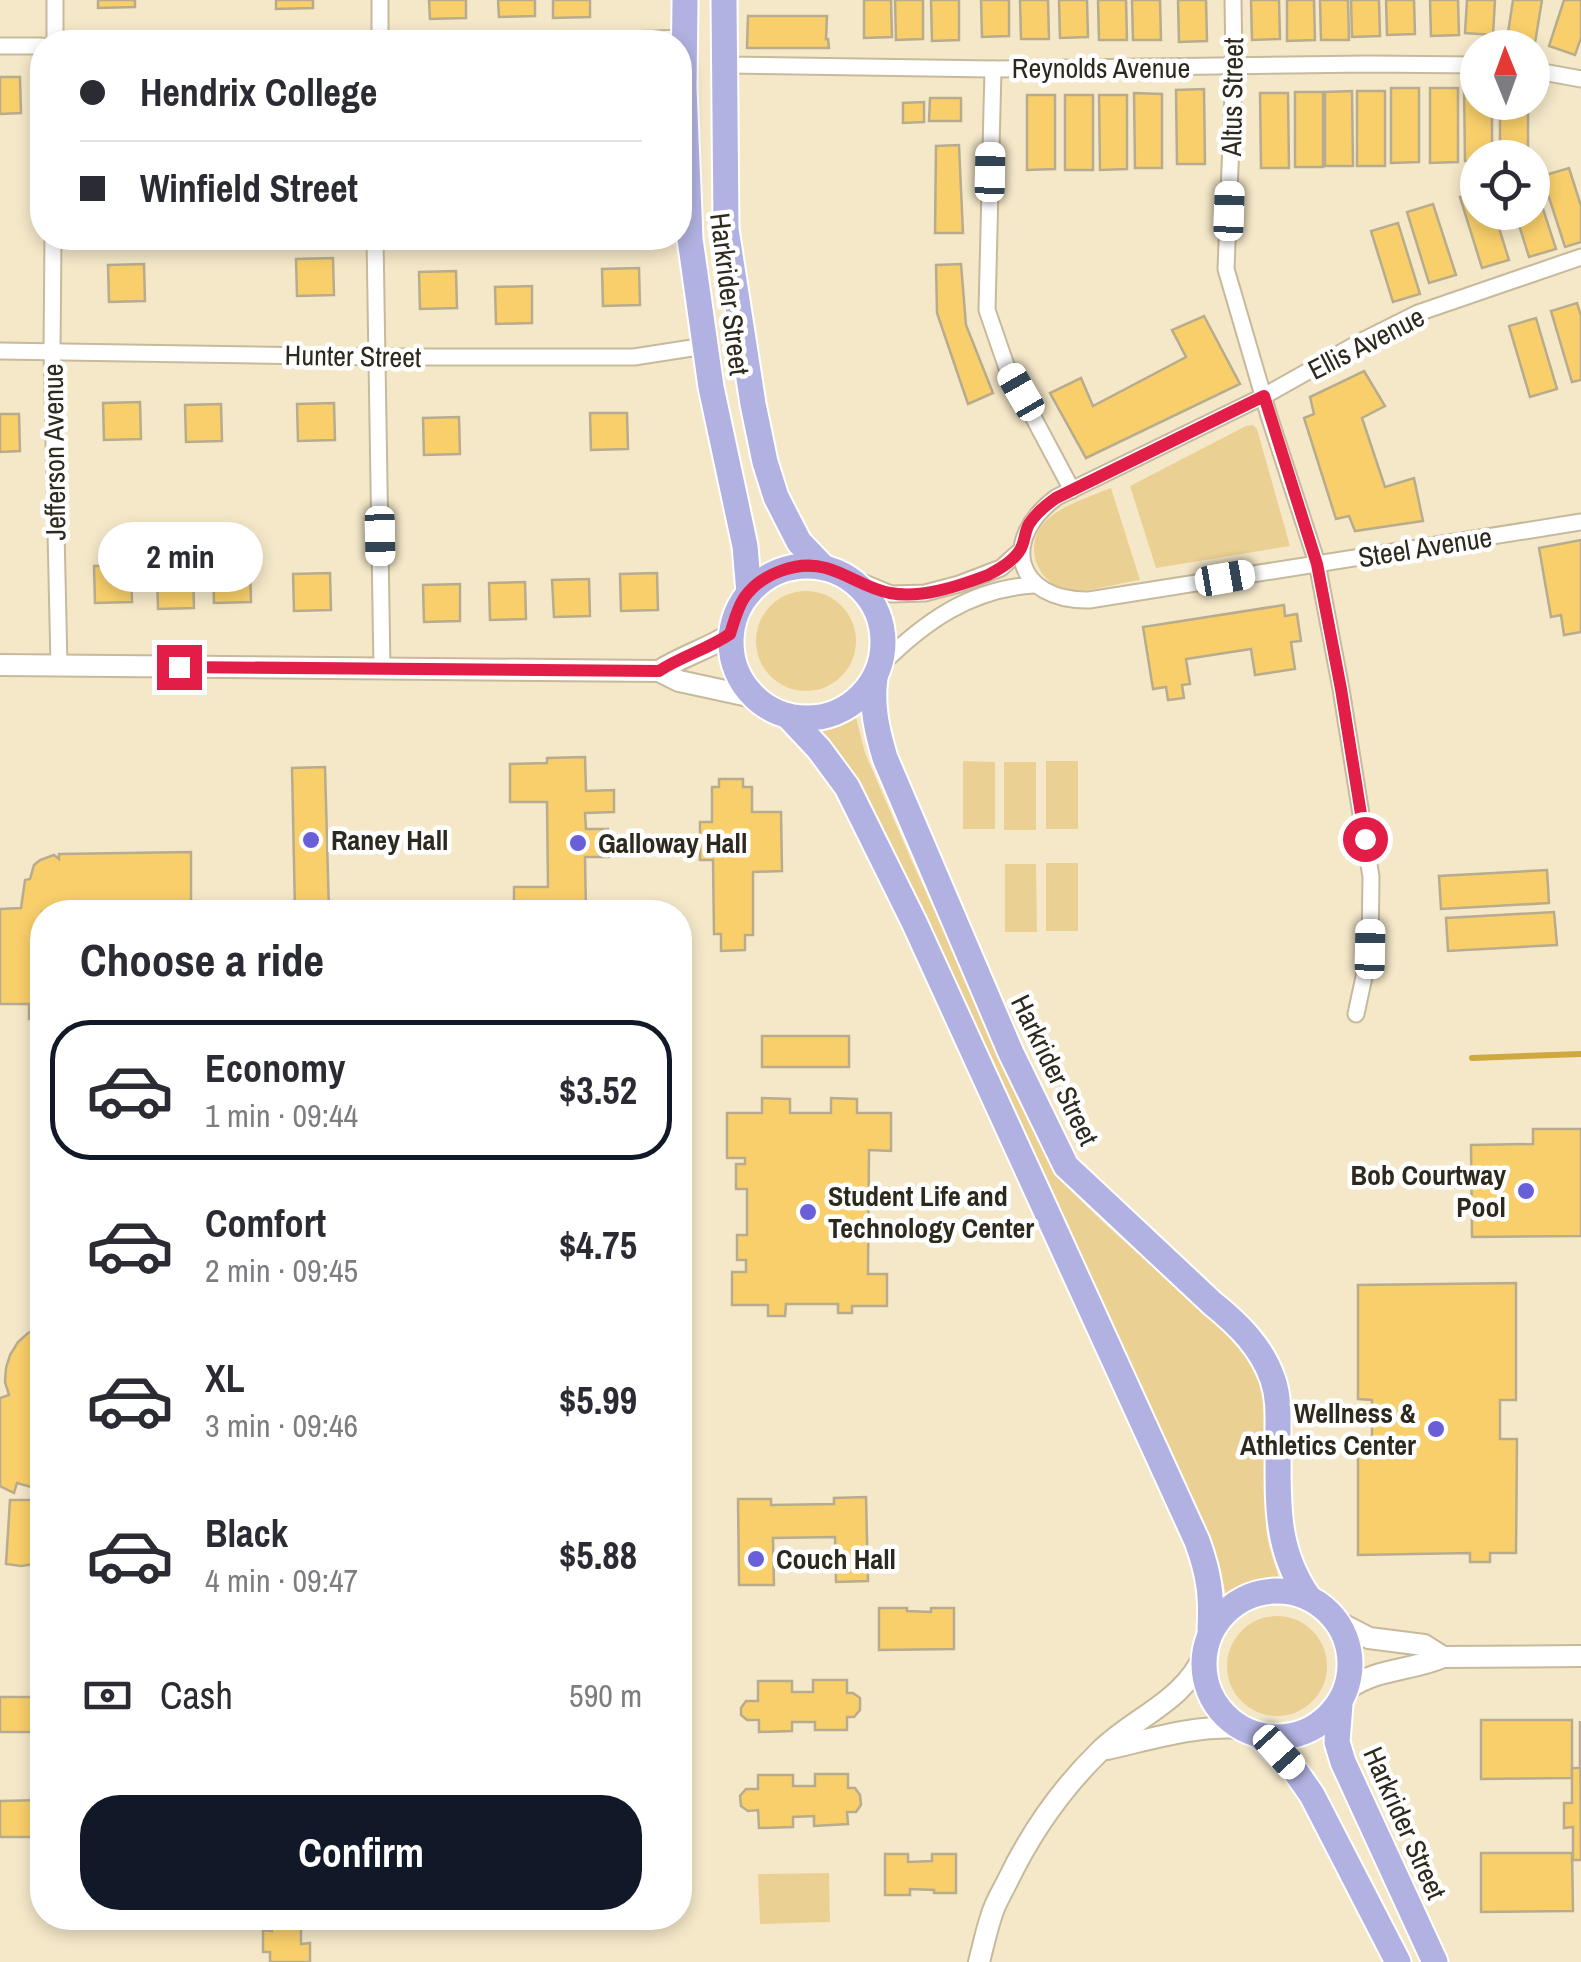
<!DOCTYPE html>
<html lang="en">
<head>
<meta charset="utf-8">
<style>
	body { margin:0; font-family:"Archivo Narrow",sans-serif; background:#f2f2f3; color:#2b2b33; height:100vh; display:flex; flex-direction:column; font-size:38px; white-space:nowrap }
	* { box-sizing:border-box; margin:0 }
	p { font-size:32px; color:#7c7c81 }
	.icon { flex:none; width:55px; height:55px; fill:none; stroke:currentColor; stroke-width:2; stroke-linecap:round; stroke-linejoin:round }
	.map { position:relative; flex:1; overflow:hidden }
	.panel { position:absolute; left:30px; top:900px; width:662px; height:1030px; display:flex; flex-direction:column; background:#fff; border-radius:40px; box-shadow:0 5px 15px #0003 }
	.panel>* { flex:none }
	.banner { position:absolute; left:30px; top:30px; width:662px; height:220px; border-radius:40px; box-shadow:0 5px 15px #0003; display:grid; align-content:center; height:220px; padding:0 50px; background:#fff }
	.needle { width:65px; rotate:359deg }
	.buttons { position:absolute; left:1460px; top:30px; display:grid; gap:20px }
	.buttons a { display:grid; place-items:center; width:90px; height:90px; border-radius:50%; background:#fff; box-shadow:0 5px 15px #0003; font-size:50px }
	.end { position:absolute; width:45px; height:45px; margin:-22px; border:12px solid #e11d48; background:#fff; box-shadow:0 0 0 5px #fff }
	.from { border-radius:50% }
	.bubble { position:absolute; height:70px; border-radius:35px; background:#fff; box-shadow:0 5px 15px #0003; font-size:32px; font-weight:700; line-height:70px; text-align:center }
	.car { position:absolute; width:30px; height:60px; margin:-30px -15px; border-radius:12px; box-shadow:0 0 8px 2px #0007; background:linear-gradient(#fff 24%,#345 0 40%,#fff 0 76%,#345 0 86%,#fff 0) }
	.banner b { display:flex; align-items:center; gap:35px; height:95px; font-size:38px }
	.banner b+b { border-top:2px solid #e1e1e2 }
	.banner i { width:25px; height:25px; background:#2b2b33 }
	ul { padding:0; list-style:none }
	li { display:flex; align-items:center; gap:30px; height:140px; margin:0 20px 15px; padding:0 30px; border:5px solid transparent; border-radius:40px }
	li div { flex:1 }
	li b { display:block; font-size:38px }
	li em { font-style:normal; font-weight:700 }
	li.on { border-color:#111827 }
	li>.icon { width:90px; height:90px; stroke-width:1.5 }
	h2 { padding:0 50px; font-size:45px; line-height:120px }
	.pay { display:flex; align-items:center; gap:25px; height:110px; padding:0 50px; font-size:38px }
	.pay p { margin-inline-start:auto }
	.primary-button { display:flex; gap:20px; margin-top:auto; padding:20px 50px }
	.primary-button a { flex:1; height:115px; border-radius:40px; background:#111827; color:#fff; font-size:40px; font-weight:700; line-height:115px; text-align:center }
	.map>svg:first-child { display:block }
</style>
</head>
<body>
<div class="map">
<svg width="1581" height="1962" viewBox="0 0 1581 1962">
	<rect width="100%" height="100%" fill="#f5e8c9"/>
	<g fill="#ebd093">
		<path d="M1253,425L1257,429L1290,546L1156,568L1130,486L1246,426Z"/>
		<path d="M1111,488L1140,580C1120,583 1098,590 1078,591C1040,592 1018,545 1048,519C1064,504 1090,497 1111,488Z"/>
		<circle cx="806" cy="641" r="50"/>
		<path d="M856,717L865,753L910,857L1051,1167L1062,1182L1103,1222L1228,1335C1241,1350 1255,1368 1261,1387C1274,1425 1264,1485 1266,1526C1267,1544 1274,1561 1279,1578L1251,1581L1226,1594L1217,1559L944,967L819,731L839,725Z"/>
		<path d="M963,761L995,762V829H963Z"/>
		<rect x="1046" y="761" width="32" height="68"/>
		<rect x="1004" y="762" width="32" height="68"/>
		<rect x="1046" y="863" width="32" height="68"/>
		<path d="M1005,864H1036L1037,932H1005Z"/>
		<circle cx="1277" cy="1666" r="50"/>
		<path d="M829,1873L830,1922L760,1924L758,1874Z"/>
	</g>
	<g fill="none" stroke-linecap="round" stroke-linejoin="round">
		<path stroke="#d0a840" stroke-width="6" d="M1472,1058L1581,1054"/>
	</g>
	<g fill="#f8cf6a" stroke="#b8ac8e" stroke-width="2.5">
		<path d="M98,0H135V7L98,8Z"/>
		<path d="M276,0H313V8L276,9Z"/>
		<path d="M429,0H466V18L430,19Z"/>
		<path d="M498,0H535V16L499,17Z"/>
		<path d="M553,0H590V17L553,18Z"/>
		<path d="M864,0H891L892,37L864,38Z"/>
		<path d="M895,0H923V39L896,40Z"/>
		<path d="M931,0H959V40L932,41Z"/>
		<path d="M981,0H1009V36L982,37Z"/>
		<path d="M1020,0H1048L1049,39H1021Z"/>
		<path d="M1059,0H1087L1088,37L1060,38Z"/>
		<path d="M1098,0H1126L1127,40H1099Z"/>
		<path d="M1132,0H1160L1161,40H1133Z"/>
		<path d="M1178,0H1206L1207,41L1179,42Z"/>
		<path d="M1251,0H1279L1280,39L1252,40Z"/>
		<path d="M1287,0H1314L1315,40L1287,41Z"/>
		<path d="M1320,0H1348L1349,40H1321Z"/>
		<path d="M1351,0H1379L1380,36L1352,37Z"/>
		<path d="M1386,0H1414L1415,34L1387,35Z"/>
		<path d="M1430,0H1458L1459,35L1431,36Z"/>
		<path d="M1467,0H1495L1493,35L1465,33Z"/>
		<path d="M1513,0H1542L1535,43L1507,39Z"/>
		<path d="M1564,0H1581V38L1575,55L1549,46Z"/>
		<path d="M748,16H827L826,39H828L829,48H747Z"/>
		<path d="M0,77H20L21,113L0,114Z"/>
		<path d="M1464,87H1478V102H1492V158H1478V161H1465Z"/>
		<path d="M1391,88H1419V162L1391,163Z"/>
		<path d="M1430,88H1458V162L1430,163Z"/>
		<path d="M1204,89L1205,164H1177L1176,90Z"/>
		<path d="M1352,91L1353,166H1325V92Z"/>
		<rect x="1357" y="91" width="28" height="75"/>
		<rect x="1295" y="92" width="28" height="75"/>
		<path d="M1134,93L1162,94V168H1135Z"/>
		<path d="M1260,93H1288L1289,168H1261Z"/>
		<path d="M1027,95H1055V169L1027,170Z"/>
		<rect x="1065" y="95" width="28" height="75"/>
		<path d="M1099,95H1127V169L1100,170Z"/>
		<path d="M930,98H961V121H929Z"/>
		<path d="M924,102V122L903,123V103Z"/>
		<rect x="1500" y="102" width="28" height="56"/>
		<path d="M959,145L963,233H935L936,146Z"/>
		<path d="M1569,168L1581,206V242L1565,247L1542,176Z"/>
		<path d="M1533,178L1556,249L1529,257L1515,212H1532Z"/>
		<path d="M1478,192V212H1494L1509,260L1482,268L1460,197Z"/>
		<path d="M1433,204L1456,275L1429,283L1407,212Z"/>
		<path d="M1398,223L1420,294L1393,302L1371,231Z"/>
		<path d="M333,258L334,295L297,296L296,259Z"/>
		<path d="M144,264L145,301L109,302L108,265Z"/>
		<path d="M961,264L966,325L993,393L968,404L937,313L936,265Z"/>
		<path d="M639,268L640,305L603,306L602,269Z"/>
		<path d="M456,271L457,308L420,309L419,272Z"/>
		<path d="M532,286V323L496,324L495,287Z"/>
		<path d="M1577,303L1581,316V380L1572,382L1551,311Z"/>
		<path d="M1204,316L1240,384L1086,458L1050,393L1081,378L1093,406L1186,357L1172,330Z"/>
		<path d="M1536,318L1557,389L1530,397L1509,326Z"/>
		<path d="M1364,371L1385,406L1362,418L1385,487L1414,478L1423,521L1355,531L1349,516L1336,519L1304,418L1314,414L1310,397Z"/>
		<path d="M140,402L141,439L104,440L103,403Z"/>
		<path d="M334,403L335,440L298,441L297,404Z"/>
		<path d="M221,404L222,441L186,442L185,405Z"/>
		<path d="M590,413H627L628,449L591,450Z"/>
		<path d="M0,414H19L20,451L0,452Z"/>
		<path d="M459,417L460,454L424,455L423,418Z"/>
		<path d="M1581,540V632L1564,635L1561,615L1551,617L1539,548Z"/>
		<path d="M131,565L132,602L95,603L94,566Z"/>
		<path d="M213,565H250L251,602L214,603Z"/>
		<path d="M193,571L194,608L158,609L157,572Z"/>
		<path d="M330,573L331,610L294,611L293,574Z"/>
		<path d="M657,573L658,610L621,611L620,574Z"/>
		<path d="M589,579L590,616L554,617L552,580Z"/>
		<path d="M525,582L526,619L490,620L489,583Z"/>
		<path d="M460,584V621L424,622L423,585Z"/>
		<path d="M1284,605L1285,616L1297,614L1301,641L1291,642L1295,669L1255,675L1251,649L1186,659L1190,684L1182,685L1184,698L1168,700L1166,687L1153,689L1143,627Z"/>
		<path d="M585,757L586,791L614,790V812L585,813L586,829H608L609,857H585L586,912H514V887H548L547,802H510V764L547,763V758Z"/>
		<path d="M325,767L329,912H295L292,768Z"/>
		<path d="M719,779H743V787H752V812H781L782,871L753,872V935H745V950L721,951V934H714L713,860H700V822H712V787H719Z"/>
		<path d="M191,852V912H42V1019H29V1004H0V909L21,908L25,880L30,879L34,865L40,860L54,855L59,859V854Z"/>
		<path d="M1547,870L1549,903L1441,909L1439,876Z"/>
		<path d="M1554,912L1557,945L1448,951L1446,918Z"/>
		<rect x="762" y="1036" width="87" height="31"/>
		<path d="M762,1098L790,1099V1113H831V1098L857,1099V1113H891V1151L869,1150L868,1274H887V1306H852V1313H838V1304H786L785,1316H768V1305H732V1272H746V1260H737V1235H747V1189H736V1164H745V1158H727V1113H762Z"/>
		<path d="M1533,1129H1581V1236L1472,1237L1471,1145L1533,1144Z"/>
		<path d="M1516,1283V1400H1500V1439H1517L1516,1553H1490V1562H1470V1553L1358,1555V1438H1372V1400L1358,1399V1285Z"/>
		<path d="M42,1327V1490L17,1483L14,1493L0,1486V1398L9,1395L5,1382L6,1368L10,1355L18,1342L28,1333Z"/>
		<path d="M866,1497L868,1581L836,1582L835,1537L773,1538L774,1585H739L738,1499H771V1505L834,1504V1498Z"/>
		<path d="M10,1500H36L42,1504V1563L21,1566L6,1564Z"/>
		<path d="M879,1608H907V1611L931,1612V1608H954V1649L879,1650Z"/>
		<path d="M813,1680H847V1693H853L860,1698V1710L854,1717H847V1730H815V1722H792V1731L759,1732V1720H747L741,1715V1708L746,1701H758V1681H792V1692H813Z"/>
		<rect x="0" y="1697" width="42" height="35"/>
		<path d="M1481,1720H1572V1778L1481,1779Z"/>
		<path d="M1580,1721L1581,1860H1573V1827L1564,1828V1803H1572V1768H1580Z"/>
		<path d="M815,1774H848V1788H855L860,1795L861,1805L856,1812H847L848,1824L814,1826V1816L793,1817V1827L759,1828L758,1810L748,1811L741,1806L740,1796L746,1789H758V1775H793V1786H815Z"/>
		<path d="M42,1800V1837H0V1801Z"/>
		<path d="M1481,1853H1572L1573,1911L1481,1912Z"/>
		<path d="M885,1854H908V1862L932,1861V1854H956V1893H934V1890L910,1889V1895H885Z"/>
		<path d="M301,1922V1944L310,1943V1962H270V1952H263V1930L272,1931V1923Z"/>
	</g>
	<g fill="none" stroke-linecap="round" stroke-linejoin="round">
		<g stroke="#c7ba9c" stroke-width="19">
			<g id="minor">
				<path d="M1233,0L1234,67L1226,269L1269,416L1317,563L1341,689L1371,877L1370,949L1356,1014"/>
				<path d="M55,42V0"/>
				<path d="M380,42V0"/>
				<path d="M564,42L685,38"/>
				<path d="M0,46H42"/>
				<path d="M725,65L993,69L1368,64L1478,65"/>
				<path d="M993,69L987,310L1007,368L1072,490"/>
				<path d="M1532,70L1581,79"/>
				<path d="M53,238L52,351L59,666"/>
				<path d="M375,238L382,669"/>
				<path d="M1581,257L1418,313L1360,342L1264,396L1057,497C999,539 1015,601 1089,600L1581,522"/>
				<path d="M0,351L377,357H634L705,346"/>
				<path d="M843,574L891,594L925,593L959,584L1001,568L1021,550"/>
				<path d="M880,666C924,622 970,589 1034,585"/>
			</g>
		</g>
		<g stroke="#c7ba9c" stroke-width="24">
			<g id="tertiary">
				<path d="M0,665L659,671L679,681L753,697"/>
				<path d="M659,671C682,656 708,649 731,634"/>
				<path d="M1334,1620L1369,1638L1424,1645L1443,1657"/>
				<path d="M1348,1689C1377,1668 1411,1671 1443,1657L1581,1656"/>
				<path d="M1107,1749C1152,1739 1195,1725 1242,1728"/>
				<path d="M979,1962C983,1947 986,1932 991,1917C994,1905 1001,1894 1007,1882C1030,1834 1061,1789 1100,1751C1134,1717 1186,1701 1205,1652"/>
			</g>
		</g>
		<g stroke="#fff" stroke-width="29">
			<g id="primary">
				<path d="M685,0L684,88L690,239L711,387L745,546L749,593"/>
				<path d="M724,0L726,229L753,404L765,462L776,497L799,542L823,567"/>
				<circle cx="807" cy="642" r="76"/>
				<path d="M875,678C871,706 877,731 885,758L1011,1053L1066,1166L1212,1303C1238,1324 1262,1347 1273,1380C1279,1398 1278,1416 1278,1434C1279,1495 1272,1545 1309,1598"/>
				<path d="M788,716L819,749L847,787L914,922L1197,1541C1209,1574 1212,1595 1210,1630"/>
				<circle cx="1277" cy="1664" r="73"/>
				<path d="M1340,1704L1337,1742L1343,1762L1435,1962"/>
				<path d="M1262,1738L1296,1772L1312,1795L1398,1962"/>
			</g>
		</g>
		<use href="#minor" stroke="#fff" stroke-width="15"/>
		<use href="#tertiary" stroke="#fff" stroke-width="20"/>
		<use href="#primary" stroke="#b2b2e2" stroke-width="25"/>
	</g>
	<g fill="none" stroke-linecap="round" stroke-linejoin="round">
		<path stroke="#e11d48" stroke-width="12" d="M179,667L659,671C682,656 708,649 730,634C734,622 737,609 744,598C761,574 797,560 826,568C848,574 867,589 890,593C921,599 959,586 988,575C1000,569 1017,559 1022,546C1025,539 1025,531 1029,524C1036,513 1046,505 1056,498L1264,396L1317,564L1341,689L1365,839"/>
	</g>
	<g fill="#695fd8" stroke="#fff" stroke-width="4">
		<circle cx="311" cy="840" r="10"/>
		<circle cx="578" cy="843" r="10"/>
		<circle cx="1526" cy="1191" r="10"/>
		<circle cx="808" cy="1212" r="10"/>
		<circle cx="1436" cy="1429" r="10"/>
		<circle cx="756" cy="1559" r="10"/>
	</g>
	<g text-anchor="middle" stroke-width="9" stroke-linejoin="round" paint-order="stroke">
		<g font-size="28" fill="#2e291d" stroke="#fff">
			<text x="1101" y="78">Reynolds Avenue</text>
			<text transform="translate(1232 97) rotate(-89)" y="10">Altus Street</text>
			<text transform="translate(730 294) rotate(83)" y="10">Harkrider Street</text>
			<text transform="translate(1366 343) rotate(-27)" y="10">Ellis Avenue</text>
			<text transform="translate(353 356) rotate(1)" y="10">Hunter Street</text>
			<text transform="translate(54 452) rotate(-91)" y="10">Jefferson Avenue</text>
			<text transform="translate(1425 547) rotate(-9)" y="10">Steel Avenue</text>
			<text transform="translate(1055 1070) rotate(64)" y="10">Harkrider Street</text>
			<text transform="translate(1405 1823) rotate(66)" y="10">Harkrider Street</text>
		</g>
		<g font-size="28" font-weight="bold" fill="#2e291d" stroke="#fff" text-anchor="start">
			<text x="331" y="850">Raney Hall</text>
			<text x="598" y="853">Galloway Hall</text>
			<text x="1506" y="1185" text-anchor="end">Bob Courtway<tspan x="1506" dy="32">Pool</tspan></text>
			<text x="828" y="1206">Student Life and<tspan x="828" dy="32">Technology Center</tspan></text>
			<text x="1416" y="1423" text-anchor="end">Wellness &amp;<tspan x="1416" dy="32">Athletics Center</tspan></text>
			<text x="776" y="1569">Couch Hall</text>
		</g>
	</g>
</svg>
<div class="buttons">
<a><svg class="needle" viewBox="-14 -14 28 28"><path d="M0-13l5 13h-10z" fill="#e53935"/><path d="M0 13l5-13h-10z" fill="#7c7c81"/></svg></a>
<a><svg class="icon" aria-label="locate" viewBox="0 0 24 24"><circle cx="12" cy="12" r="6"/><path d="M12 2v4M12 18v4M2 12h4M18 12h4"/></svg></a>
</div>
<i class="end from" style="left:1365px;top:839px"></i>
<i class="end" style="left:179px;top:667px"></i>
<div class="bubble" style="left:98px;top:522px;width:165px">2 min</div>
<i class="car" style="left:990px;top:172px;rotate:1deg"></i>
<i class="car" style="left:1229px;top:211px;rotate:2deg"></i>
<i class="car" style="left:1021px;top:392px;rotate:330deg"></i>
<i class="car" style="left:380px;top:536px;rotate:179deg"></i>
<i class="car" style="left:1225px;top:578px;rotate:80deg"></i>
<i class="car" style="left:1370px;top:949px;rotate:1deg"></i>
<i class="car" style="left:1279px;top:1752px;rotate:138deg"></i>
<div class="banner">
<b><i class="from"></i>Hendrix College</b>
<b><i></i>Winfield Street</b>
</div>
<section class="panel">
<h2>Choose a ride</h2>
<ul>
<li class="on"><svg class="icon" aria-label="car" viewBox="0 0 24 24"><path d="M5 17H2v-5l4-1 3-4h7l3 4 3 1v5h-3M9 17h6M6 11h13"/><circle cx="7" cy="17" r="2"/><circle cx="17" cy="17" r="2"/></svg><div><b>Economy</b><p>1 min · 09:44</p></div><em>$3.52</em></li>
<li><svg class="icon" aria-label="car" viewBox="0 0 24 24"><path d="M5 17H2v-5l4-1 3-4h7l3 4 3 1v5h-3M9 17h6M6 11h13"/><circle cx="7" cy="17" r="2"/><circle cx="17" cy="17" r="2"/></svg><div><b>Comfort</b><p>2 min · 09:45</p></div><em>$4.75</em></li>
<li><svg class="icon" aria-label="car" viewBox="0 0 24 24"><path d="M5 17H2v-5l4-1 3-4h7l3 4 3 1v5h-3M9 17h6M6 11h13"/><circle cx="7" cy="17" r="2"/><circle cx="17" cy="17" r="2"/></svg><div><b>XL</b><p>3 min · 09:46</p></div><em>$5.99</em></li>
<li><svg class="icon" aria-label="car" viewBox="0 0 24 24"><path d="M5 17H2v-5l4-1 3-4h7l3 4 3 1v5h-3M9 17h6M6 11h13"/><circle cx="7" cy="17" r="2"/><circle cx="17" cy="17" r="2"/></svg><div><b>Black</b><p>4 min · 09:47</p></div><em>$5.88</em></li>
</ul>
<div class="pay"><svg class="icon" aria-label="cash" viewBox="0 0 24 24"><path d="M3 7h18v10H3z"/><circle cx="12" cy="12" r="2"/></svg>Cash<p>590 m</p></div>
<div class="primary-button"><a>Confirm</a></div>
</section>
</div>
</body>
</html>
